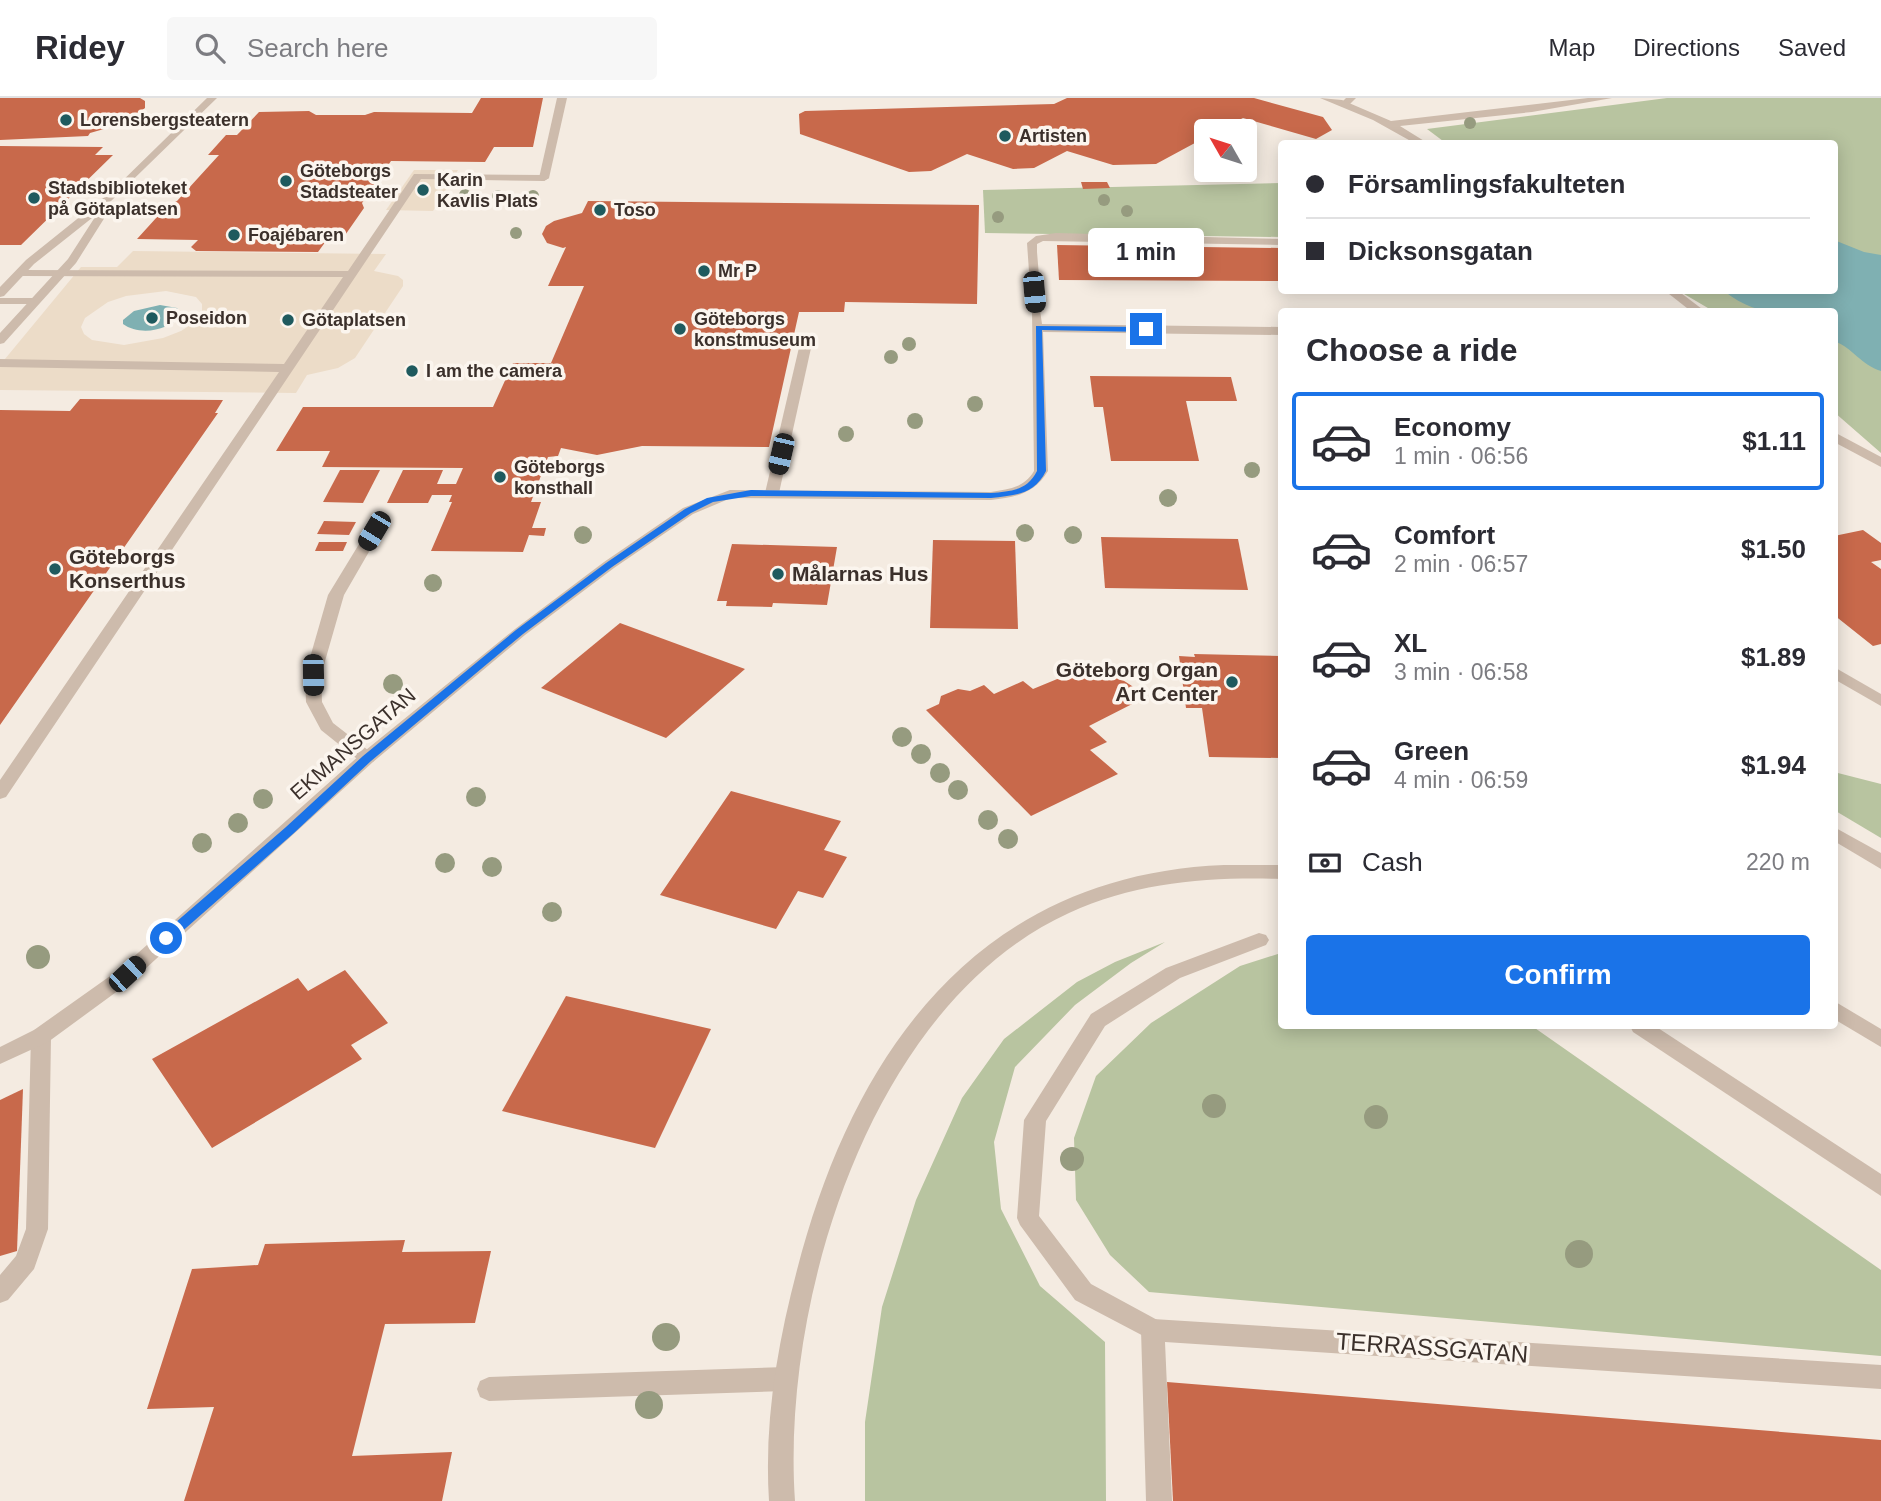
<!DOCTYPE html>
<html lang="en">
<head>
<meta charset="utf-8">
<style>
	body { margin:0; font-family:Helvetica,sans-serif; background:#f7f7f7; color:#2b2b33; height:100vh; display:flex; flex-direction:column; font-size:26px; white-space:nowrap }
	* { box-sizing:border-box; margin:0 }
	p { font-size:23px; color:#7c7c81 }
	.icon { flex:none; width:38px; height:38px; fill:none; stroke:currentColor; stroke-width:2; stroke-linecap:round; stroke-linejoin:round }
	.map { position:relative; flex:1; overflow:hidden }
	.drawer { position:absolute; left:1278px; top:210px; width:560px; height:721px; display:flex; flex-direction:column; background:#fff; border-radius:7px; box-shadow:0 4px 18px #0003 }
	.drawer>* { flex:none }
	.hud { position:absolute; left:1278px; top:42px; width:560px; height:154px; border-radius:7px; box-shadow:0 4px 18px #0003; display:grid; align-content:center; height:154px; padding:0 28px; background:#fff }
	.needle { width:46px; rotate:309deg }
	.controls { position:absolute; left:1194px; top:21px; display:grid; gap:14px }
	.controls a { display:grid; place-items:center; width:63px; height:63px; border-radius:7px; background:#fff; box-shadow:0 4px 18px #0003; font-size:35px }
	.end { position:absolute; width:32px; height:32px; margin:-16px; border:9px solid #1a73e8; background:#fff; box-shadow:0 0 0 4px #fff }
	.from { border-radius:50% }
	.bubble { position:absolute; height:49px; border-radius:7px; background:#fff; box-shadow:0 4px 18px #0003; font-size:23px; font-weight:800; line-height:49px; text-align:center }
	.car { position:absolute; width:21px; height:42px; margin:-21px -10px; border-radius:9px; box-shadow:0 0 5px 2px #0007; background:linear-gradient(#222 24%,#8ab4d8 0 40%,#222 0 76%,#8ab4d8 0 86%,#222 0) }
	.hud b { display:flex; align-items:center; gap:24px; height:66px; font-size:26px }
	.hud b+b { border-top:2px solid #e1e1e2 }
	.hud i { width:18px; height:18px; background:#2b2b33 }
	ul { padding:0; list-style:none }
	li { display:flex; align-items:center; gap:21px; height:98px; margin:0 14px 10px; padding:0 14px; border:4px solid transparent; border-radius:7px }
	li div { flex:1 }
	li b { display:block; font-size:26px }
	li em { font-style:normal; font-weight:800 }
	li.current { border-color:#1a73e8 }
	li>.icon { width:63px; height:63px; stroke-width:1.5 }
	h2 { padding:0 28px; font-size:32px; line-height:84px }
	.pay { display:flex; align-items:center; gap:18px; height:77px; padding:0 28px; font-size:26px }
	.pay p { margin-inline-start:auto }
	.action { display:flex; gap:14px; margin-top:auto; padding:14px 28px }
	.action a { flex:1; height:80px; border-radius:7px; background:#1a73e8; color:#fff; font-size:28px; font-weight:800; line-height:80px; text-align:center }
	header { display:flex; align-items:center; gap:42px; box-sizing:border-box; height:98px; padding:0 35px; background:#fff; border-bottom:2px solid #e1e1e2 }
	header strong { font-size:33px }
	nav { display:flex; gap:38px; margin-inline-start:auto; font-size:24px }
	.search { width:490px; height:63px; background:#f7f7f7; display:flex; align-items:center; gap:18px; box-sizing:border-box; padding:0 24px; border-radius:7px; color:#7c7c81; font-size:26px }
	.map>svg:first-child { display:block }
</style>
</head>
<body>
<header>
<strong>Ridey</strong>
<div class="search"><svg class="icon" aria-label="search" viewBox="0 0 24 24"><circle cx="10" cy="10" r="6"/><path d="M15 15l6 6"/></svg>Search here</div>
<nav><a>Map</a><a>Directions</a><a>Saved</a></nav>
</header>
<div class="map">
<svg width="1881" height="1403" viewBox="0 0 1881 1403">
	<rect width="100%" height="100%" fill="#f4ebe1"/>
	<g fill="#b8c4a0">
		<path d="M1667,0H1881V355L1834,314V214L1713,213L1679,193L1834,192V46H1447L1427,31Z"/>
		<path d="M1281,85V139L985,135L983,92Z"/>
		<path d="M1834,674L1881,686V740L1834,712Z"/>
		<path d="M1165,844L1131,865L1075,907L1015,969L994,1044L1001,1111L1040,1188L1105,1244L1106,1403H865V1324L882,1209L916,1102L962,1000L1004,941L1077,884L1115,864Z"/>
		<path d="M1281,855V928H1532L1881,1172V1258L1149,1194L1110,1157L1076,1102L1074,1040L1096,978L1151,925L1240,868Z"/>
	</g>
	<g fill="#ecdcc8" fill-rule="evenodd">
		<path d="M414,72H458L433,113L386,112Z"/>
		<path d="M133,153L386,156L374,173L398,178L403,182V188L355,260L338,270L307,277L296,295L0,292V267L81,169H117ZM166,193L196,199L202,206V215L195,224L181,233L163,240L124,247L92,242L84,236L81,229L85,220L108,204L126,198Z"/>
	</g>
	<g fill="#7fb0b2">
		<path d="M1834,142L1864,154L1881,157V273C1861,267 1853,250 1834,243V214C1791,214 1760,222 1724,193L1834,192Z"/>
		<path d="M160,207L177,210L181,217C169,233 139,238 123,226V222L134,213Z"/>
	</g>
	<g fill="#c8694b">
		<path d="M0,0H140L145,3V10L125,25L90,35L88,38L0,42Z"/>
		<path d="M481,0H543L533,49H494L485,64L391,63L362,105L364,110L341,143H326L318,154L196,153L191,149L198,142L137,141L167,108L177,103L219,57H208L226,37H237L259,14L309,13L316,17H365L374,14L472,15Z"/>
		<path d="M1067,0H1254L1323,19L1332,32L1316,41L1243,20L1217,33H1206V39L1156,66L1113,67L1067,53L1034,70L1013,71L967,56L931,73L909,74L800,36L799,16L805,13L1054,6Z"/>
		<path d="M0,48L103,49L95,57H113L21,147H0Z"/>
		<path d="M1081,84H1107L1110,90L1083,91Z"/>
		<path d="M588,103L979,107L977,206L845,204L844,214H799L769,349L642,348L597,357L561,350L558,358L548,359L531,404H541L532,430H546L544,438L529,437L523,454L431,453L452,404H449L452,397H432L428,405H387L403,372H443L437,386H456L463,370L322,369L330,353H276L303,309H493L513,265H551L584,188H548L566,149L563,150L547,145L542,136L546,128L554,123L582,115Z"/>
		<path d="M1057,147L1281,150V183L1059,182Z"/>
		<path d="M1090,278L1231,279L1237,303H1186L1199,363H1111L1103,309H1094Z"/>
		<path d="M80,301L223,302L215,315H218L0,627V312L70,313Z"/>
		<path d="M340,372H380L363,405L323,404Z"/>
		<path d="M324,423L356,424L349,437L317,436Z"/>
		<path d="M1863,432L1881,445V462L1871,464L1881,471V546L1873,548L1834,517V438Z"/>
		<path d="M1101,439L1238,441L1248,492L1105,490Z"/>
		<path d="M933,442L1015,443L1018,531L930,530Z"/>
		<path d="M319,444H347L343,453H315Z"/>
		<path d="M732,446L837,449L827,507L773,505L772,509L726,508L727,503H717Z"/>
		<path d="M620,525L745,571L666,640L541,590Z"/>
		<path d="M1194,556L1281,558V660L1209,659L1202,610H1186L1179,558L1195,559Z"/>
		<path d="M1096,565L1132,588L1140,602L1089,628L1107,644L1090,652L1118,676L1031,718L926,612L939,606L941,598L958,591L970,593L984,587L994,596L1023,583L1033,591Z"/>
		<path d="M731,693L841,723L824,752L847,759L823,800L798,793L776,831L660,797Z"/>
		<path d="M345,872L388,925L351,947L362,961L212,1050L152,961L298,880L308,893Z"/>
		<path d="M566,898L711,931L655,1050L502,1013Z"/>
		<path d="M23,991L17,1153L0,1158V1002Z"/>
		<path d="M405,1142L402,1154L491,1153L475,1225L385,1226L352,1358L452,1354L442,1403H184L214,1309L147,1311L192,1171L258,1167L265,1146Z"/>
		<path d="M1167,1284L1881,1342V1403H1173Z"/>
	</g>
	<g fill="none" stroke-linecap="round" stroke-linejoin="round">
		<g fill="#cdbbac" fill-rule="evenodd">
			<path d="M1346,0H1356L1348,8H1342L1340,6Z"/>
			<path d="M414,76L544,77L549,80L544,83L421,81L6,699L0,701V682L279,274L0,269V261L284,266L343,179L21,178L15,175L21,172L348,173Z"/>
			<path d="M1056,135L1281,141V147L1043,143L1037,146V154L1042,214L1032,216L1027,145L1036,138Z"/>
			<path d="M807,237L813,241L779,395L772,399L765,395L801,241Z"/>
			<path d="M374,429L381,433L344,497L321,577L322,604L333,625L373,656L376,660L373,664H361L321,632L306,604L305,577L328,497L367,433Z"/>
			<path d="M1259,835L1266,837L1269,842L1266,847L1180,880L1105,928L1046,1023L1039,1118L1091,1186L1161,1224L1165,1232L1161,1240L1153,1243L1075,1202L1020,1127L1017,1120L1024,1022L1091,916L1166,870Z"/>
			<path d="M41,930L48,932L51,938L48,1131L34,1171L8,1202L0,1205V1177L16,1158L26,1131L31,938L34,932Z"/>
			<path d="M786,1269L795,1273L798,1281L795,1289L786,1293L489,1303L480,1299L477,1291L480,1283L489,1279Z"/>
		</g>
		<g fill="#cdbbac" fill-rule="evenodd">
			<path d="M557,0H567L549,80L544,83L539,80Z"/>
			<path d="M1320,0L1342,2L1391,23L1588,0H1612L1532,14L1400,28L1429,46H1416L1373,22Z"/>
			<path d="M1664,192H1677L1706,214H1692Z"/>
			<path d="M0,200H34L40,203L34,206H0Z"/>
			<path d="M1032,212H1040L1042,226L1281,229V237L1043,234L1048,373C1034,396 1016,399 991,402L731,400L693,416L614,470L525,537L373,664L134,881L48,944L0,966V949L34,932L120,871L361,656L515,531L604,464L683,410L730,392L991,394C1009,391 1024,390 1034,373Z"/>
			<path d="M1834,334L1881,359V369L1834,344Z"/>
			<path d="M1834,569L1881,596V608L1834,581Z"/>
			<path d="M1834,729L1881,755V771L1834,743Z"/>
			<path d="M1224,767H1281V781C1207,779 1138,784 1069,815C871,905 781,1202 795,1403H769C764,1325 777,1248 797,1172C854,952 979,777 1224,767Z"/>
			<path d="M1834,903L1881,931V949L1834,921Z"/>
			<path d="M1630,928H1655L1881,1076V1098L1633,934Z"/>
			<path d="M1153,1221L1881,1267V1291L1165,1244L1172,1403H1146L1141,1232L1145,1224Z"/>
		</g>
		<path fill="#cdbbac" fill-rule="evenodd" d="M207,0H217L109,105L112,108L76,165L4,245L0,246V235L68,161L97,116L34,166L4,198L0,199V189L26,162L112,93Z"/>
	</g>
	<g fill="#969b7f">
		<circle cx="1470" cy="25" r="6"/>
		<circle cx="465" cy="97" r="6"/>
		<circle cx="498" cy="98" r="6"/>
		<circle cx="533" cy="98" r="6"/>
		<circle cx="1104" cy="102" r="6"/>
		<circle cx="1127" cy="113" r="6"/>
		<circle cx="998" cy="119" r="6"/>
		<circle cx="516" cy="135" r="6"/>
		<circle cx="909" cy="246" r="7"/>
		<circle cx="891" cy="259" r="7"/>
		<circle cx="975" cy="306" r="8"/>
		<circle cx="915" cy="323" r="8"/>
		<circle cx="846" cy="336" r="8"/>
		<circle cx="1252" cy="372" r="8"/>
		<circle cx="1168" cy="400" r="9"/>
		<circle cx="1025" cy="435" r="9"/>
		<circle cx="583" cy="437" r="9"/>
		<circle cx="1073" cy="437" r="9"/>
		<circle cx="433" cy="485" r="9"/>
		<circle cx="393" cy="586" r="10"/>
		<circle cx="902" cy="639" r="10"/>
		<circle cx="921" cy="656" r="10"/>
		<circle cx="940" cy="675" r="10"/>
		<circle cx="958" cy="692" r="10"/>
		<circle cx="476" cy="699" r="10"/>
		<circle cx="263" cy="701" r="10"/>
		<circle cx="988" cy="722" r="10"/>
		<circle cx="238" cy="725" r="10"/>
		<circle cx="1008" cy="741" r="10"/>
		<circle cx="202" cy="745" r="10"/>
		<circle cx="445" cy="765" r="10"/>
		<circle cx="492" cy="769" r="10"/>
		<circle cx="552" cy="814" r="10"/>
		<circle cx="38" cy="859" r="12"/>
		<circle cx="1214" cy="1008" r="12"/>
		<circle cx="1376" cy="1019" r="12"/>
		<circle cx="1072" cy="1061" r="12"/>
		<circle cx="1579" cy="1156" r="14"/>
		<circle cx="666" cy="1239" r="14"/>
		<circle cx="649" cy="1307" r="14"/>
	</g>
	<path fill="#1a73e8" d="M1036,228L1146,229L1150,231L1146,234L1042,232L1046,373C1034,397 1015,397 991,400L751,398L713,404L691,415L612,469L523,536L371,663L294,735L170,844H161V837L286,729L363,658L516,532L606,465L685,411L707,400L751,392L991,395C1011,393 1027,393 1037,373Z"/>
	<g fill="#1f5a5e" stroke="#fbf5ee" stroke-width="2.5">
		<circle cx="66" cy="22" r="7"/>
		<circle cx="1005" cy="38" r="7"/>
		<circle cx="286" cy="83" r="7"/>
		<circle cx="423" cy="92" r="7"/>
		<circle cx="34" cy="100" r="7"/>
		<circle cx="600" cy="112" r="7"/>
		<circle cx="234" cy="137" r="7"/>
		<circle cx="704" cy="173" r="7"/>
		<circle cx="152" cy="220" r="7"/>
		<circle cx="288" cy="222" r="7"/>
		<circle cx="680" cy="231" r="7"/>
		<circle cx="412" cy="273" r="7"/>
		<circle cx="500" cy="379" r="7"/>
		<circle cx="55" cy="471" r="7"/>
		<circle cx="778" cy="476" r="7"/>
		<circle cx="1232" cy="584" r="7"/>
	</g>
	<g text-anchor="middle" stroke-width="7" stroke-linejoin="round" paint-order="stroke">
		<g font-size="18" font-weight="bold" fill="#3b302b" stroke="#fbf5ee" text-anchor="start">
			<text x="80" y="28">Lorensbergsteatern</text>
			<text x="1019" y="44">Artisten</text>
			<text x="300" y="79">Göteborgs<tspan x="300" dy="21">Stadsteater</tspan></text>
			<text x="437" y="88">Karin<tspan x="437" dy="21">Kavlis Plats</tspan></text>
			<text x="48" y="96">Stadsbiblioteket<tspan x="48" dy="21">på Götaplatsen</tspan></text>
			<text x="614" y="118">Toso</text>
			<text x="248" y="143">Foajébaren</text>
			<text x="718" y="179">Mr P</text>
			<text x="166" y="226">Poseidon</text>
			<text x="694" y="227">Göteborgs<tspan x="694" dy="21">konstmuseum</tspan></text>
			<text x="302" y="228">Götaplatsen</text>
			<text x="426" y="279">I am the camera</text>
			<text x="514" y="375">Göteborgs<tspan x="514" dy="21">konsthall</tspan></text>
		</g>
		<g font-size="21" font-weight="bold" fill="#3b302b" stroke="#fbf5ee" text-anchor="start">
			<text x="69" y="466">Göteborgs<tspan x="69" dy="24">Konserthus</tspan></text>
			<text x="792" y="483">Målarnas Hus</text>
			<text x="1218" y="579" text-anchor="end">Göteborg Organ<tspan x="1218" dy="24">Art Center</tspan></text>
		</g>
		<g font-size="21" fill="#3b302b" stroke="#fbf5ee">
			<text transform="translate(353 646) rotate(-41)" y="7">EKMANSGATAN</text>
		</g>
		<g font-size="24" fill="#3b302b" stroke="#fbf5ee">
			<text transform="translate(1432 1250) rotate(4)" y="8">TERRASSGATAN</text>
		</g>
	</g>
</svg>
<div class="controls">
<a><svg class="needle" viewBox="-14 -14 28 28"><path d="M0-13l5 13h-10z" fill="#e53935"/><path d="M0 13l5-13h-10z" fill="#7c7c81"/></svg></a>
</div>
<i class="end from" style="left:166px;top:840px"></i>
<i class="end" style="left:1146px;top:231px"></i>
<div class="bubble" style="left:1088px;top:130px;width:116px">1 min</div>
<i class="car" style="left:1034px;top:194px;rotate:175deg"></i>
<i class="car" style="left:781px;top:356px;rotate:193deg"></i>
<i class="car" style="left:374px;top:433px;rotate:211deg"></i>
<i class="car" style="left:313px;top:577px;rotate:179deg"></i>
<i class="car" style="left:127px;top:876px;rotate:47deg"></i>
<div class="hud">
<b><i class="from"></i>Församlingsfakulteten</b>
<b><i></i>Dicksonsgatan</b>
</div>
<section class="drawer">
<h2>Choose a ride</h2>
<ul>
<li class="current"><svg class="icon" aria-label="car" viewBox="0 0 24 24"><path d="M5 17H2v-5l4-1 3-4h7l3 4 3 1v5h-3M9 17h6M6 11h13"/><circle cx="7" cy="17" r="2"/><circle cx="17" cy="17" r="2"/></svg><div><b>Economy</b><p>1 min · 06:56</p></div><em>$1.11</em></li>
<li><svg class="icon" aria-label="car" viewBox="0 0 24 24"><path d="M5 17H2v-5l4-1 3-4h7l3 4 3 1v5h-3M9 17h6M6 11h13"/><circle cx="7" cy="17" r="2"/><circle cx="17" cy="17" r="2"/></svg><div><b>Comfort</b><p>2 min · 06:57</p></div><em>$1.50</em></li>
<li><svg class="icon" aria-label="car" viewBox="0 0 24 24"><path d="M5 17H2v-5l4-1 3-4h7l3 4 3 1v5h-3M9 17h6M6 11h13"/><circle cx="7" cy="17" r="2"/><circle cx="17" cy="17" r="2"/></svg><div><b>XL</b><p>3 min · 06:58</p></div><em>$1.89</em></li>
<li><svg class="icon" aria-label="car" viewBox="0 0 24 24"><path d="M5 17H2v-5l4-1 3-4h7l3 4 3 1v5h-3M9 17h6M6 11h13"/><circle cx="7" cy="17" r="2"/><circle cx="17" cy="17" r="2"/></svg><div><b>Green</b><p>4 min · 06:59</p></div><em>$1.94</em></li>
</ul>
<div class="pay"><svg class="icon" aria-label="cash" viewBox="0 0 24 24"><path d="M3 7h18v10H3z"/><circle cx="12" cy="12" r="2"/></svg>Cash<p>220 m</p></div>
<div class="action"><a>Confirm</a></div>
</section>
</div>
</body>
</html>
